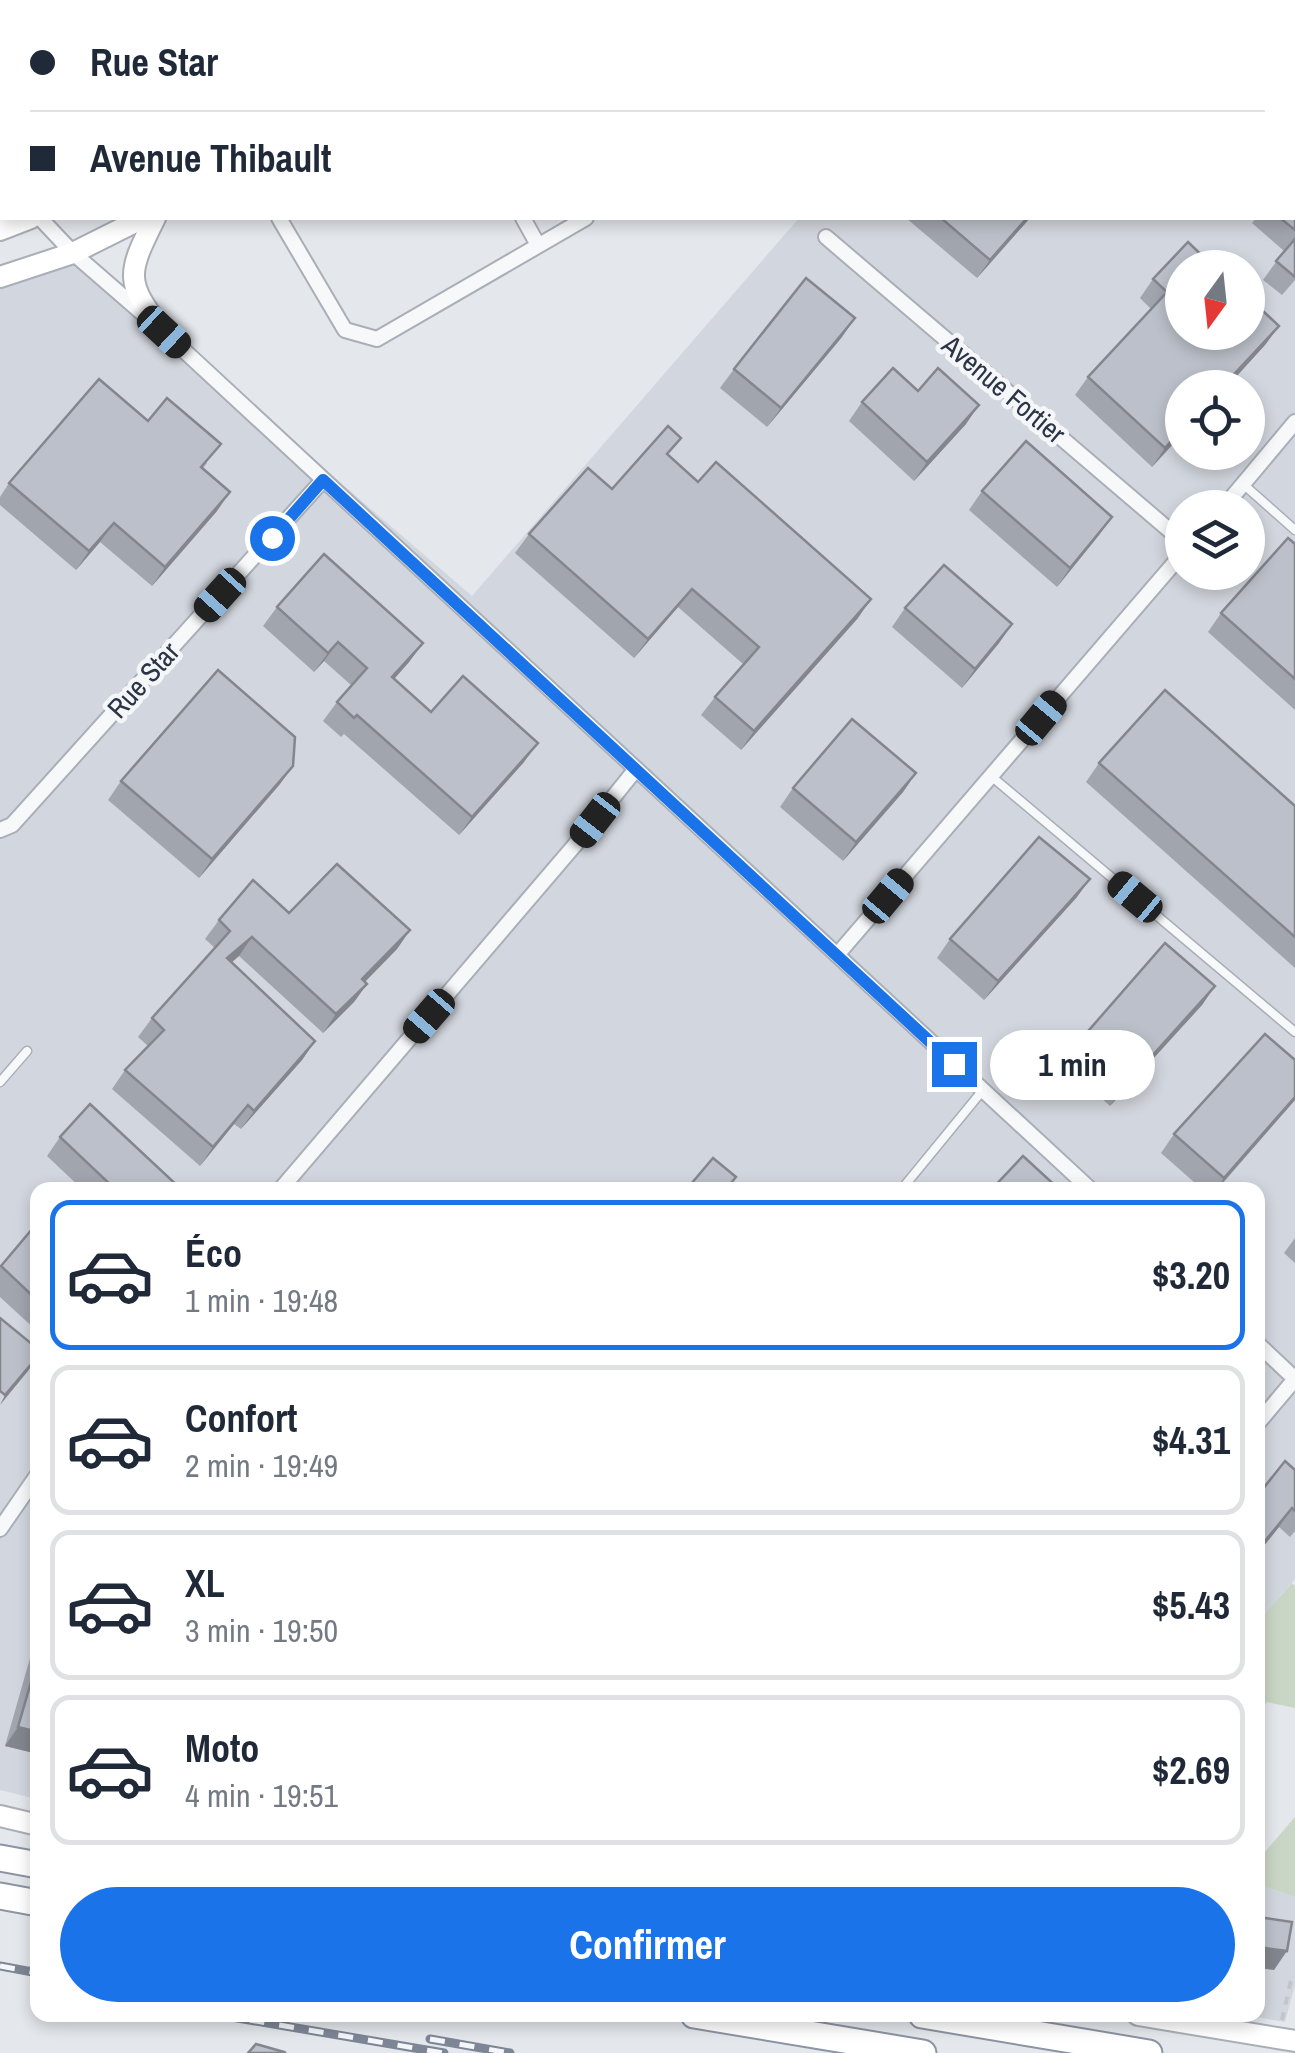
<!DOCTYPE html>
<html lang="fr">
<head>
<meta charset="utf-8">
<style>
	body { margin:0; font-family:"Archivo Narrow",sans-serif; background:#f2f2f3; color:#1f2937; height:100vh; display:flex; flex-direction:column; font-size:38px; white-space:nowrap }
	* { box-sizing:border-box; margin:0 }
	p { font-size:32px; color:#747a83 }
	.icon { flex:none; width:55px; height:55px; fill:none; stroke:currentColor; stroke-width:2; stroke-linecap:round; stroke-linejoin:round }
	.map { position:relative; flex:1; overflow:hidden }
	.drawer { position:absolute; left:30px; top:1182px; width:1235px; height:840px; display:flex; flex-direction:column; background:#fff; border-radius:20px; box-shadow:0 5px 15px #0003 }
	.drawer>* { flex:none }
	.banner { position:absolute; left:0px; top:0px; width:1295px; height:220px; box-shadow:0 5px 15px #0003; display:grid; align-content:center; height:220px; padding:0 30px; background:#fff }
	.needle { width:65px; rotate:195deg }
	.buttons { position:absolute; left:1165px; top:250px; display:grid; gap:20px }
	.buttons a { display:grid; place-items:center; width:100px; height:100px; border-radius:50%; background:#fff; box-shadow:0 5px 15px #0003; font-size:50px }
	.end { position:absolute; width:45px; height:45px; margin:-22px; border:12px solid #1a73e8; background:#fff; box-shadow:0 0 0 5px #fff }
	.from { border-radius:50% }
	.bubble { position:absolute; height:70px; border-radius:35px; background:#fff; box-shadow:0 5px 15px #0003; font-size:32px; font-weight:700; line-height:70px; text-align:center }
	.car { position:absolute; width:30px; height:60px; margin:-30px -15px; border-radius:12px; box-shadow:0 0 8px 2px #0007; background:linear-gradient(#222 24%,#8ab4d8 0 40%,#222 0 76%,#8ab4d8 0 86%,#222 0) }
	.banner b { display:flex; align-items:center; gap:35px; height:95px; font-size:38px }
	.banner b+b { border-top:2px solid #e0e1e3 }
	.banner i { width:25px; height:25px; background:#1f2937 }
	ul { padding:18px 0 0; list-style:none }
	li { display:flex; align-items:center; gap:30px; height:150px; margin:0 20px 15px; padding:0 10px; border:5px solid #e0e1e3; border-radius:20px }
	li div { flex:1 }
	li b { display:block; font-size:38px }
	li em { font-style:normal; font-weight:700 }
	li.on { border-color:#1a73e8 }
	li>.icon { width:90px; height:90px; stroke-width:1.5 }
	.primary-button { display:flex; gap:20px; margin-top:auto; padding:20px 30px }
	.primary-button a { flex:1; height:115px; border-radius:60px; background:#1a73e8; color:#fff; font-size:40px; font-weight:700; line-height:115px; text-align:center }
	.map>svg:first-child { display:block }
</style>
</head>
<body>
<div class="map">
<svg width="1295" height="2053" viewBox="0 0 1295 2053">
	<rect width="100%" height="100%" fill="#e4e7ec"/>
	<g fill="#d2d6de" fill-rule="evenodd">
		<path d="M986,0H1295V1579L1258,1621V1190H38L37,1799L0,1790V280L77,256L472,596L799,218H1292V2H984ZM1182,268H1248V332H1182ZM1182,388H1248V452H1182ZM1182,508H1248V572H1182Z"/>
		<path d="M1258,1884L1295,1897V1985L1285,2022L1244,2015H1258Z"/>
	</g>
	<g fill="#c9d6c5">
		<path d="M1292,1583L1295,1586V1708L1267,1702L1258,1713V1621Z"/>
		<path d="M1295,1817V1897L1258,1884V1860Z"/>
	</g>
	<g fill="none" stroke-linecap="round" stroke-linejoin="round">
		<g stroke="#a9aeb7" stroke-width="11">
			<g id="lane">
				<path d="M1243,484L1295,530"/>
				<path d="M991,776L1295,1032"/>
				<path d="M0,1082L27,1051"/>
				<path d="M901,1190L983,1090"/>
			</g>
		</g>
		<g stroke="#a9aeb7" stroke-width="18">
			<g id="street">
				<path d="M330,0L331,2"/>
				<path d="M645,0L647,2"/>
				<path d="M893,2L895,0"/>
				<path d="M0,149L2,155"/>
				<path d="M40,218L73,253L164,332L1091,1190"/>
				<path d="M279,218L345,330L377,339L586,218"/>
				<path d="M523,218L538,245"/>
				<path d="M826,237L1182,541"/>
				<path d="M1223,508L1295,422"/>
				<path d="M0,830L12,825L323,480"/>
				<path d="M837,955L1182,554"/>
				<path d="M280,1190L574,846L636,769"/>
				<path d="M1258,1344L1295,1379L1258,1423"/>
				<path d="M0,1529L38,1474"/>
			</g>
		</g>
		<g stroke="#a9aeb7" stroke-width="24">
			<g id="secondary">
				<path d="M435,2L439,0"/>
				<path d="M525,2L529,0"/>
				<path d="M155,218C127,274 124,282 164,332"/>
				<path d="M0,230L31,218"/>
				<path d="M0,277L73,253L143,218"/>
				<path d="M0,1816L38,1825"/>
				<path d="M1138,2015L1295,2041"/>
			</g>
		</g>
		<g stroke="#8b94a3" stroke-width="29">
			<g id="highway">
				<path d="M0,1858L38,1865"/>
				<path d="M0,1896L38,1903"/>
				<path d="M694,2015L923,2053"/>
				<path d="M922,2015L1149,2053"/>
			</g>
		</g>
		<path stroke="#c2c5cb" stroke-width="4" stroke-dasharray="8 8" stroke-linecap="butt" d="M1282,2020L1291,1980L1295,1979"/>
		<use href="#lane" stroke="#f7f8fa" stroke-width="8"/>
		<use href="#street" stroke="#f7f8fa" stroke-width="14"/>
		<use href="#secondary" stroke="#fff" stroke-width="20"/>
		<use href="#highway" stroke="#fff" stroke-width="25"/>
		<g stroke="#7d8696" stroke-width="9">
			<g id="rail">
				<path d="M0,1966L38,1973"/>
				<path d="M220,2015L444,2053"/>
				<path d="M430,2039L510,2053"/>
			</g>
		</g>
		<use href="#rail" stroke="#f4f6f9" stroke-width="5" stroke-dasharray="15" stroke-linecap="butt"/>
	</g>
	<g fill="#a1a5ae">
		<path d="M0,0L28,2H2V62L0,56Z"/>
		<path d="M844,0H870L867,2H847Z"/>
		<path d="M1292,35L1295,38V280L1282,295L1263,280L1284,251L1252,223L1256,218H1292L1295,170L1292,168Z"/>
		<path d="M906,218H1030L977,278Z"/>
		<path d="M1153,279L1279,326L1265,345L1152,467L1075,395L1088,377L1151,309L1140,298Z"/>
		<path d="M842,337L767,427L720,388L734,369Z"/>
		<path d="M918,391L966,424L914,481L849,421L862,402Z"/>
		<path d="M148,421L207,463L203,468L217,511L152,586L100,542L76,570L0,505V497L9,483Z"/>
		<path d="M669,456L858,618L741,750L701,715L715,697L743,664L678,607L634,658L515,553L529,534Z"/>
		<path d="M982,491L1099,535L1057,587L969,510Z"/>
		<path d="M1295,544V710L1208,632L1221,613Z"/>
		<path d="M277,607L423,643L409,662L394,679L431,712L524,762L459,835L344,734L341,737L323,721L337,702L351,685L324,661L314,672L263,626Z"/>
		<path d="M905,608L1012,624L999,643L962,688L892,627Z"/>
		<path d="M1099,763L1295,806V968L1086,782Z"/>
		<path d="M916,773L903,792L843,861L780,807L793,788Z"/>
		<path d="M121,781L280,784L199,878L108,800Z"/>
		<path d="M1077,897L984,1000L937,958L950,939Z"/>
		<path d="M289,913L410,930L397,949L365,982L367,984L354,1002L323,1033L239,956L232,962L315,1041L302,1060L241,1129L234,1124L200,1166L112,1089L125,1070L148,1046L138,1037L152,1018L215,948L205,939L219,920Z"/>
		<path d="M1215,986L1202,1005L1110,1106L1063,1063L1076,1045Z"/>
		<path d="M1295,1060V1100L1217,1190H1203L1161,1153L1174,1134Z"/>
		<path d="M60,1137L181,1190H83L47,1156Z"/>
		<path d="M33,1228L38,1232V1332L0,1297V1267Z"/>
		<path d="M1295,1238V1263L1284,1253Z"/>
		<path d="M1295,1470V1531L1290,1537L1279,1527L1258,1553V1495Z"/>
		<path d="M38,1630V1754L5,1746Z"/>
	</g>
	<g fill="#83868d">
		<path d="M132,0H163L162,2Z"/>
		<path d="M1027,218H1030L977,278L990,260Z"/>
		<path d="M855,318L842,337L767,427L781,408Z"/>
		<path d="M1279,326L1265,345L1226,388H1221Z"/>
		<path d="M979,405L966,424L914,481L927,462Z"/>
		<path d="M1182,429V434L1152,467L1165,448Z"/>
		<path d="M230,492L217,511L152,586L165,567Z"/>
		<path d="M1112,517L1099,535L1057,587L1070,568Z"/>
		<path d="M114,523L100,542L76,570L89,551Z"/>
		<path d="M692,589L678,607L634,658L648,639Z"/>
		<path d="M871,599L858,618L741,750L754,731Z"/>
		<path d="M1012,624L999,643L962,688L975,669Z"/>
		<path d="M338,642L324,661L314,672L328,653Z"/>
		<path d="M423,643L409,662L379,696L392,677Z"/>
		<path d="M538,743L524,762L459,835L472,817Z"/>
		<path d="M293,766L280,784L199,878L212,859Z"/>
		<path d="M916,773L903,792L843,861L856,842Z"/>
		<path d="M1090,879L1077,897L984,1000L998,981Z"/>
		<path d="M410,930L397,949L349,998L362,979Z"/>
		<path d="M252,937L239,956L214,977L227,958Z"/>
		<path d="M367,984L354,1002L323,1033L336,1014Z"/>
		<path d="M1215,986L1202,1005L1110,1106L1124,1087Z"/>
		<path d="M315,1041L302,1060L241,1129L254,1111Z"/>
		<path d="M1295,1097V1100L1216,1190L1224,1178Z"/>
		<path d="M248,1105L234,1124L200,1166L213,1147Z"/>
		<path d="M38,1356L28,1371L0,1405L5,1395Z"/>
		<path d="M1292,1508L1279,1527L1258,1553L1261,1546Z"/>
		<path d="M18,1727L38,1732V1754L5,1746Z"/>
		<path d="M1258,1947L1287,1951L1274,1970L1258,1968Z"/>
	</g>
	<g fill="#bbc0ca" stroke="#83868d" stroke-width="2.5">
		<path d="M0,0H21L22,2L27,0L28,2H2V28L0,22Z"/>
		<path d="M1014,0H1061L1064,2H1012Z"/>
		<path d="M1136,0H1283L1286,2H1134Z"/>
		<path d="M1292,35L1295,38V140L1292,138Z"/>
		<path d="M1295,169V230L1280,218H1292V172Z"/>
		<path d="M941,218H1027L990,260Z"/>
		<path d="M1295,239V277L1276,261Z"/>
		<path d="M1188,242L1215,268H1182V332H1248V297L1279,326L1221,388H1182V429L1165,448L1088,377L1167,292L1153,279Z"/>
		<path d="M806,278L855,318L781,408L734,369Z"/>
		<path d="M893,368L918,391L938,368L979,405L927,462L862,402Z"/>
		<path d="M99,379L148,421L167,398L221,444L201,467L230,492L165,567L114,523L89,551L9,483Z"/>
		<path d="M668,426L681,438L667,454L698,482L716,462L871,599L754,731L715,697L759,647L728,620L692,589L648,639L529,534L588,468L612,489Z"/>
		<path d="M1026,441L1112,517L1070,568L982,491Z"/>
		<path d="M1288,538L1295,544V679L1221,613Z"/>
		<path d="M324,554L423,643L392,677L431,712L463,676L538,743L472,817L357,715L354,718L337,702L367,668L338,642L328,653L277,607Z"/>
		<path d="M944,565L1012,624L975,669L905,608Z"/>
		<path d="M218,670L295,737L293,766L212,859L121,781Z"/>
		<path d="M1165,690L1295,806V937L1099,763Z"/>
		<path d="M852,719L916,773L856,842L793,788Z"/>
		<path d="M1039,837L1090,879L998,981L950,939Z"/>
		<path d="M337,864L410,930L362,979L367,984L336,1014L252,937L227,958L315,1041L254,1111L248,1105L213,1147L125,1070L164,1030L152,1018L230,931L219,920L253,880L289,913Z"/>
		<path d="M1165,943L1215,986L1124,1087L1076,1045Z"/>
		<path d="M1265,1034L1295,1060V1097L1224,1178L1174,1134Z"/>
		<path d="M90,1104L181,1189L180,1190H116L60,1137Z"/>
		<path d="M1023,1156L1060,1190H991Z"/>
		<path d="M713,1158L736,1177L725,1190H686Z"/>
		<path d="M33,1228L38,1232V1301L1,1266Z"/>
		<path d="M0,1318L38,1349V1356L5,1395L0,1391Z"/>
		<path d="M1285,1461L1295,1470V1511L1292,1508L1261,1546L1258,1543V1495Z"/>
		<path d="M38,1658V1732L18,1727Z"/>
		<path d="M1258,1917L1292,1922L1287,1951L1258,1947Z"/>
		<path d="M256,2044L284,2052L286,2053H248Z"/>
	</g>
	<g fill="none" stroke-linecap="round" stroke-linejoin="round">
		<path stroke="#1a73e8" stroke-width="12" d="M272,538L323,480L954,1064"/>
	</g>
	<g text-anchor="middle" stroke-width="9" stroke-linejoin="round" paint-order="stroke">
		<g font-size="28" fill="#2b3445" stroke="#f4f6f9">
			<text transform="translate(1004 389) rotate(40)" y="10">Avenue Fortier</text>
			<text transform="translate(143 680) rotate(-48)" y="10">Rue Star</text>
		</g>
	</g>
</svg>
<div class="buttons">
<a><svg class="needle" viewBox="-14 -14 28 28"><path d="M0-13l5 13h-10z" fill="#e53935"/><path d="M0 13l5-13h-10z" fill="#747a83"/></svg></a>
<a><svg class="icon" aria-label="locate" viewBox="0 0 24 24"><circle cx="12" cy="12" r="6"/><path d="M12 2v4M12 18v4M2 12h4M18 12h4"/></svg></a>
<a><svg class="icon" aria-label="layers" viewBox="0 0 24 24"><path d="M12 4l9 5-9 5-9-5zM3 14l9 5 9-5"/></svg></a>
</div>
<i class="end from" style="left:272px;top:538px"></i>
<i class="end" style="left:954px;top:1064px"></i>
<div class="bubble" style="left:990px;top:1030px;width:165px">1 min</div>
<i class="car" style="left:164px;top:332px;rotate:133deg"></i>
<i class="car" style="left:220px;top:595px;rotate:222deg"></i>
<i class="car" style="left:1041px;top:718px;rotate:40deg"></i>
<i class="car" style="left:595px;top:820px;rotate:218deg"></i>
<i class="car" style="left:888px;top:896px;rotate:40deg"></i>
<i class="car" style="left:1135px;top:897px;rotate:310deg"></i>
<i class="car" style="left:429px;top:1016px;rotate:221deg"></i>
<div class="banner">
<b><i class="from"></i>Rue Star</b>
<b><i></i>Avenue Thibault</b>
</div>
<section class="drawer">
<ul>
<li class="on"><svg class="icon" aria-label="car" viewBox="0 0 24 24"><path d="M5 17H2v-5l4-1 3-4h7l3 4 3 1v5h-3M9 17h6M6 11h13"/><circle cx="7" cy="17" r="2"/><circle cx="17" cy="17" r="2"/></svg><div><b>Éco</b><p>1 min · 19:48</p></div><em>$3.20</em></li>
<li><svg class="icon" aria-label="car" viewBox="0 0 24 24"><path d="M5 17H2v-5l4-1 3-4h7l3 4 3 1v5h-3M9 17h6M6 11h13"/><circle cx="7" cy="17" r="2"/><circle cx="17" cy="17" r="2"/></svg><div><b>Confort</b><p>2 min · 19:49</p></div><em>$4.31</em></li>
<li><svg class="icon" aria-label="car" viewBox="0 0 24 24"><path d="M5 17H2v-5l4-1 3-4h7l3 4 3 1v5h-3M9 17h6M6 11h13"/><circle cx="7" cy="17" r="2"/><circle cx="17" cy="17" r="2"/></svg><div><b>XL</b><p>3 min · 19:50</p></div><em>$5.43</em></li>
<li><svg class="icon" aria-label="car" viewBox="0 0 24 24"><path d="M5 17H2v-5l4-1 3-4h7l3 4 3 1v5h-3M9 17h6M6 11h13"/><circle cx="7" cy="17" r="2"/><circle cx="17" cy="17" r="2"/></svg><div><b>Moto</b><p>4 min · 19:51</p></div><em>$2.69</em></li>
</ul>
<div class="primary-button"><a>Confirmer</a></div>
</section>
</div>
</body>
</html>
